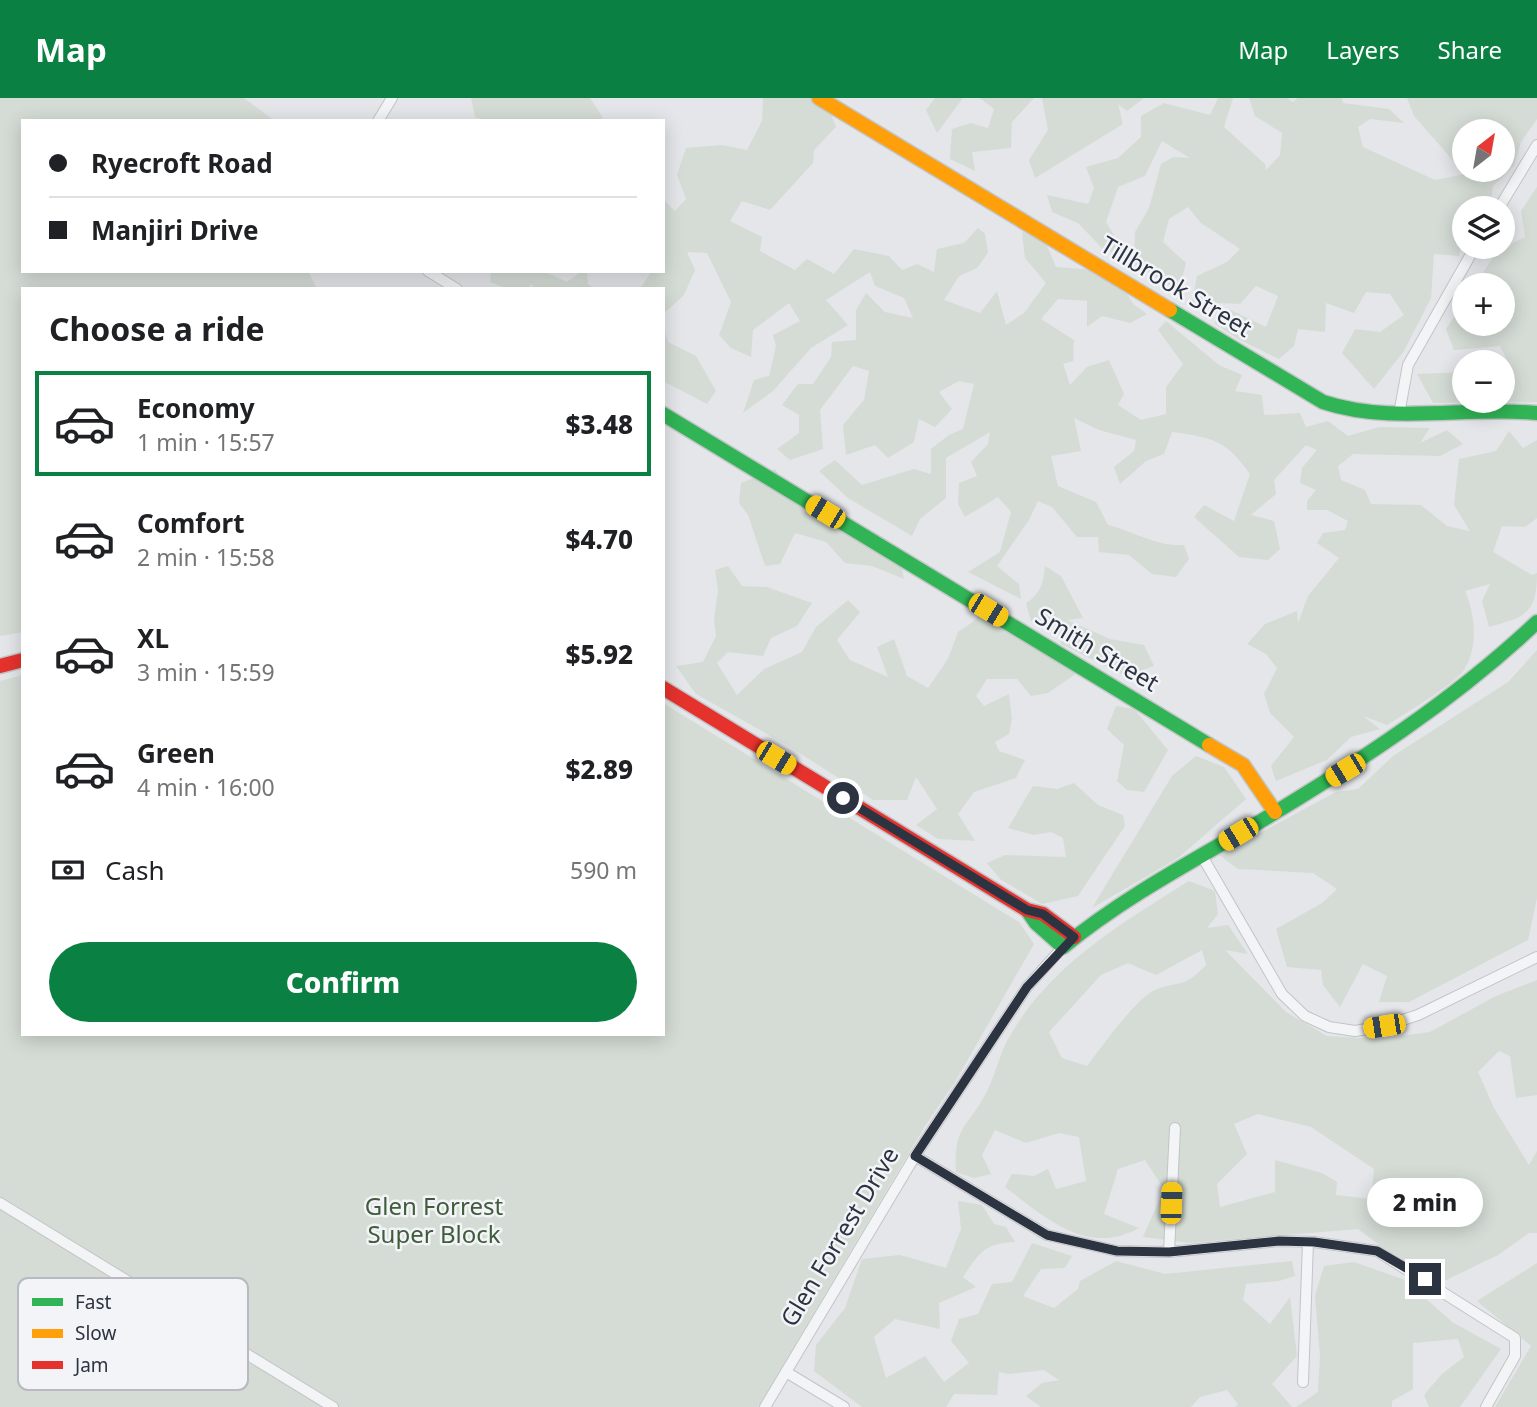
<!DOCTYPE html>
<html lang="en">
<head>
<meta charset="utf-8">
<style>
	body { margin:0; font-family:"Noto Sans",sans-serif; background:#f6f6f6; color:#202124; height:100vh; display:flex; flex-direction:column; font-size:26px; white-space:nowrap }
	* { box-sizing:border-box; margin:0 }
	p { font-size:23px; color:#757577 }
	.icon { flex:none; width:38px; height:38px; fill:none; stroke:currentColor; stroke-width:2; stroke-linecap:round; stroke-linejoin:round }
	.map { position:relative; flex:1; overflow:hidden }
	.sheet { position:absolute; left:21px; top:189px; width:644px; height:749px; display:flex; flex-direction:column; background:#fff; border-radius:0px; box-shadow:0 4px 18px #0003 }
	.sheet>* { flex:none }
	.banner { position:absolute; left:21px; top:21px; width:644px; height:154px; border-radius:0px; box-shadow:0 4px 18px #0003; display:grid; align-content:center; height:154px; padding:0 28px; background:#fff }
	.needle { width:46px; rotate:31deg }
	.buttons { position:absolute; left:1452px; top:21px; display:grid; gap:14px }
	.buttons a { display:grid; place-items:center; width:63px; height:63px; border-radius:50%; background:#fff; box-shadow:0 4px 18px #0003; font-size:35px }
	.end { position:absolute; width:32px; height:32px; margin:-16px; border:9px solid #2c3341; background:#fff; box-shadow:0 0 0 4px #fff }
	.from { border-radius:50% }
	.bubble { position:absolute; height:49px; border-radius:24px; background:#fff; box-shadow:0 4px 18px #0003; font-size:23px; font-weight:800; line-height:49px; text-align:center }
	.car { position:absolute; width:21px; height:42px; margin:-21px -10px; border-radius:9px; box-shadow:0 0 5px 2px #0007; background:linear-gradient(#f5c518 24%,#345 0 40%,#f5c518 0 76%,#345 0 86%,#f5c518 0) }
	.banner b { display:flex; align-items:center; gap:24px; height:66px; font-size:26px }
	.banner b+b { border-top:2px solid #e0e0e0 }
	.banner i { width:18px; height:18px; background:#202124 }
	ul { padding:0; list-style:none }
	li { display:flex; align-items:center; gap:21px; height:105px; margin:0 14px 10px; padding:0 14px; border:4px solid transparent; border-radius:0px }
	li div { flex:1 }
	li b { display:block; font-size:26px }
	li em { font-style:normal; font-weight:800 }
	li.active { border-color:#0b8043 }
	li>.icon { width:63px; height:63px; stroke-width:1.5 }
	h2 { padding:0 28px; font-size:32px; line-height:84px }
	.pay { display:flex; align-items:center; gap:18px; height:77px; padding:0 28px; font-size:26px }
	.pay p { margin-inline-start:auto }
	.cta { display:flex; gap:14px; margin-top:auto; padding:14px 28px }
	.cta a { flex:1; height:80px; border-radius:42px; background:#0b8043; color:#fff; font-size:28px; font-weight:800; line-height:80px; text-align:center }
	header { display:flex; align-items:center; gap:42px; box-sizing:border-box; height:98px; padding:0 35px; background:#0b8043; color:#fff }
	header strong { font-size:33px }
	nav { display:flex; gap:38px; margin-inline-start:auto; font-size:24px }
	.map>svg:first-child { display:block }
</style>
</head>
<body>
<header>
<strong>Map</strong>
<nav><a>Map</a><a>Layers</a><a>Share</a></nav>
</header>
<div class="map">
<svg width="1537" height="1309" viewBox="0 0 1537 1309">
	<rect width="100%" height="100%" fill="#e4e6e9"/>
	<g fill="#d5dcd5" fill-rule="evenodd">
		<path d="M0,0H244L275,23H23V173H308L317,191H23V534L0,538Z"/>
		<path d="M471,0H590L602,18V23H486L475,19Z"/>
		<path d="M763,0H813L828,8L836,29L814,52L813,65L770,112L742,103L730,123L762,139L760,153L795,172L807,161L834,176L854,151L889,158L902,172L917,166L934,174L937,151L964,145L978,130L985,136L988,155L977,170L959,178L944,202L980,215L997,193L1006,227L1024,215L1046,185L1025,160L1022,134L1045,143L1056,169L1084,171L1120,183L1133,206L1147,216L1130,225L1102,218L1087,229V203L1058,201L1041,221L1074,242L1073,263L1063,266L1070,287L1087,269L1109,262L1124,296L1118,307L1141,322L1166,316V289L1183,266L1158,232L1166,223L1219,267L1242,277L1235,293L1262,297L1264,317L1300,315L1306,329L1328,323L1348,338L1379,329L1430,330L1420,345L1447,332L1463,346L1440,358L1353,356L1338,368L1341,382L1365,392L1371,406L1421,407L1447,428L1470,433L1454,407L1459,361L1496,353L1509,333L1523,350L1537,342V420L1525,429L1502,428L1493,454L1532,477L1537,475C1537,516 1525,519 1489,529L1482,503L1490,486L1465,493C1475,516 1479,548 1464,572C1454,587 1404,616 1387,627L1363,618L1380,631L1351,639L1327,662L1276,683L1271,668L1294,639L1270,615L1264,596L1277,570L1266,556L1247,546L1265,526L1297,513L1298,525L1308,498L1339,460L1317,445L1323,435L1345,432L1348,423L1327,412H1307V403L1316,392L1300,385L1302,370L1317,352L1306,347L1274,382L1276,396L1251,417L1274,423L1280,451L1268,462L1239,459L1194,419L1204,407L1234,423L1250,376C1225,341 1213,340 1172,334L1164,356L1146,363L1120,386L1114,369L1134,353L1136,342L1099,332L1074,320L1081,353L1051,358L1058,388L1096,404L1108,427C1135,434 1158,449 1184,447L1189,461L1176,479L1152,476L1129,457L1099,454L1098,439H1077L1052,409L1038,403L1029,422L997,468L1019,486L1021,501L968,474L1000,454L1011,414L998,399L965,419L958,406L959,385L977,378L971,364L988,346L990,334L946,360V400L920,421L912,438L848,400L819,373L835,362L862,387L914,371L931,376V351L949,337L963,331L974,286L959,283L939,294L952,311L935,329L919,321L914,344L888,360L875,347L846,357L843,327L864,302L869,273L853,268L820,312L823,351L790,362L777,351L799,335V317L782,307L798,286H813L831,259L832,244L856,242V212L866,195L885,214L913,220L904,200L875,188L870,174L826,202L848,227L811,250L773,293L743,315L754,282L769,278L776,248L773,237L800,223L789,205L753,232L751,259L731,250L719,237L731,204L707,155L687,154L695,172L684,197L663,216V191H640L652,173H663V101L675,113L686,101L677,77L686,50L722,47L747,52L762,23Z"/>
		<path d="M935,0H963L937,35L926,12Z"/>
		<path d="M980,0H1034L1012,24L1011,50L972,54L975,73L950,61L952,31L971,25L988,30L994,11Z"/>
		<path d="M1042,0H1144L1127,13L1118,6L1123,26L1035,80L1029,62L1048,32Z"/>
		<path d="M1218,0H1233L1224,29L1265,66L1266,72L1280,57L1282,35L1255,18L1249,0H1287L1293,4L1298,0H1342L1343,5L1389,11L1404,25L1370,21L1358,29L1363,49L1435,82L1465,76L1414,18L1407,0H1537V21L1521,44L1514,68L1493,88L1490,110H1465V132L1459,158L1434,156L1431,200L1404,253L1374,291L1342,255L1355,231L1380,234L1404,217L1390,196L1366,194L1354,215L1326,205L1325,234L1298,231L1294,248L1279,261L1238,241L1214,225L1231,212L1266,229L1278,198L1256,188L1240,206L1192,204L1197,178L1227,164L1240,151L1201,125L1188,109L1169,121L1163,144L1186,165L1179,193L1134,166L1135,134L1149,110L1161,66L1173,59L1190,60L1162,43L1145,78L1118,89L1106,124L1127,159L1104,152L1078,125L1052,114L1047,97L1088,106L1094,90L1086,69L1118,60L1141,39V18L1164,5L1210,17ZM1465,33H1503V72H1465Z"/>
		<path d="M1537,89V304L1433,305L1417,276L1465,274V303H1503V290L1510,269L1500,248L1454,252L1446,231L1465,202V226H1503V187H1475L1498,152L1525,139L1521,113Z"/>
		<path d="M491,173H543L567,184L582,173H587L588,186L594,191H534L532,186L527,191H508L490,184Z"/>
		<path d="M663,229L668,244L696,258L716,293L707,306L663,283Z"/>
		<path d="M775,371L804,414L849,420L899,457L904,481L872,468L845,465L826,444L795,435L780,466L765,468L748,417L739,405L741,385Z"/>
		<path d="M728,468L742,488L767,489L812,505L797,528L771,540L763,558L728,554L717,565L737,597L764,571L802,554L816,529L848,502L860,514L837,542L850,562L888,579L877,549L894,541L907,578L928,590L948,561L958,534L974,523L982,513L1077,575L1048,595L1031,598L1017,581H987L976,598L984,608L1009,596L1012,621L1009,636L995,644L999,653L1025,662L1016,680L974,694L958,716L975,743L938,741L916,727L937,711L916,679L907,702H873L790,649L696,596L676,568L703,564L716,538L714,521L718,492L715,472Z"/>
		<path d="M1045,468L1061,478L1083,520L1067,522L1110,541L1144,547L1154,568L1126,578L1061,546L1055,522L1031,523L1026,505C1040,497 1044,484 1045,468Z"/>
		<path d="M1537,552V800L1528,842L1409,904H1379L1387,878L1363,866L1340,909L1323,887L1321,872L1287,869L1276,831L1322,805L1337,791L1313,775L1238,771L1219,757L1336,694L1358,691L1393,658L1508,584Z"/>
		<path d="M23,577V936H663V605L1019,824L1034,846L955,984L925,1028L758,1309H0V583Z"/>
		<path d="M1116,608L1134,611L1168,652L1144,694L1127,692L1117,683L1124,647L1107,631Z"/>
		<path d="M1196,658L1224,669L1246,701L1178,760L1092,810L1172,678Z"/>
		<path d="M1074,685L1098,707L1123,717L1125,728L1078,798L1042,806L1000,781L987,765L1005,757L1066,759L1063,740L1051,734L1034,737L1008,730L1033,688L1057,691Z"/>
		<path d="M1189,783L1215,793L1218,816L1207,830L1228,827L1248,856L1225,852L1286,914L1327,938L1377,941L1430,934L1496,898L1537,882V997L1516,1000L1510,958L1499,953L1478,974L1494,1010L1529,1067L1537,1053V1135H1529L1498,1157L1442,1184L1394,1158L1358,1131L1189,1145L1143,1139L1164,1091L1145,1062L1118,1071L1104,1116L1139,1130C1087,1159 1045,1119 1005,1089L1012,1076L1034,1078L1048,1071L1056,1091L1086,1083L1079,1039L1059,1035L1026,1045L995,1032L982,1057L991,1076L974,1080L956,1074C953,1026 969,1030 987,993C995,977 999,959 1007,943C1048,868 1119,827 1189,783ZM1202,852L1206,867C1181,893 1180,881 1153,893C1135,902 1100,951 1087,968L1062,960L1049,934L1101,877L1128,865L1156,877ZM1258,1016L1311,1029L1374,1071L1371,1101L1336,1097L1337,1084L1322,1075L1275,1062V1094L1220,1109L1217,1086L1247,1056L1234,1026Z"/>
		<path d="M958,1103L982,1107L994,1126L1006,1129L1015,1144C985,1145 979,1155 963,1179L976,1189L939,1205L940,1231L895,1221L874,1239L886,1280L925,1258L944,1284L969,1265L951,1243L959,1221L978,1216L992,1186L1012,1184L1032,1145L1072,1158L1065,1170L1041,1171L1023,1198L1054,1210L1078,1191L1080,1183L1116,1163L1165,1176L1292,1163L1295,1178L1279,1183L1246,1186L1243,1202L1270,1226L1290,1199L1297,1258L1272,1286L1292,1309H1235L1238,1306L1227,1292L1200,1299L1191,1309H1041L1026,1298L1042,1285L1059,1282L1044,1272L1009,1276L999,1274L997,1297L954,1296L946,1309H862L814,1273L816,1247L845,1210L862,1161L900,1157L946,1170L961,1131Z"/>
		<path d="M1354,1164L1405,1182L1452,1224L1501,1251L1460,1309H1429L1424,1297L1442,1276L1464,1259L1458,1241L1413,1245V1291L1392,1303V1309H1296L1318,1294L1320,1257L1315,1198L1324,1168Z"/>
		<path d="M1537,1165V1309H1495L1531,1248L1477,1203Z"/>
	</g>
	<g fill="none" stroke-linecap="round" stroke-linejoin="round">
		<g stroke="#c2c4c7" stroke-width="12">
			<g id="street">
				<path d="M378,23L392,0"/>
				<path d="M1499,110L1537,47"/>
				<path d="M428,173L457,191"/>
				<path d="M1399,316L1408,267L1475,149"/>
				<path d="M1202,758L1282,896L1305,918L1329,929L1355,933L1384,928L1418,917L1537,859"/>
				<path d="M915,1058L1047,1137L1117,1153L1169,1154L1279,1143L1314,1144L1377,1153L1515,1240V1258L1486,1309"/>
				<path d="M0,1105L333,1309"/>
				<path d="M1169,1154L1175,1030"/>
				<path d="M786,1274L844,1309"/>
				<path d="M1303,1284L1308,1144"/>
				<path d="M765,1309L915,1058L1027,889L1063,849"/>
			</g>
		</g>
		<g stroke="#c2c4c7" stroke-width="17">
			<g id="fast">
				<path d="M1170,212L1323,304C1393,327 1465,308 1537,315"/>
				<path d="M663,316L1209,647"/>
				<path d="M1027,812L1036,825L1063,849C1124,799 1193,763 1261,723C1359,664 1453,603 1537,524"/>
			</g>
		</g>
		<g stroke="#c2c4c7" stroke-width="17">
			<g id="slow">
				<path d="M819,0L1170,212"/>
				<path d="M1209,647L1243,667L1275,714"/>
			</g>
		</g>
		<g stroke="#c2c4c7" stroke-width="17">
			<g id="jam">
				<path d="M0,568L23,562"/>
				<path d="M663,590L1027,812L1043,816L1074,839"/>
			</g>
		</g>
		<use href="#street" stroke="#f3f4f5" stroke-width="10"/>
		<use href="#fast" stroke="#30b455" stroke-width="14"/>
		<use href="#slow" stroke="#ff9f0a" stroke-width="14"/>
		<use href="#jam" stroke="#e5322d" stroke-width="14"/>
	</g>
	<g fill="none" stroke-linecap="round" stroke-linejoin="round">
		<path stroke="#2c3341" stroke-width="9" d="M843,700L1027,812L1043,816L1074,839L1027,889L915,1058L1047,1137L1117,1153L1169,1154L1279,1143L1314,1144L1377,1153L1425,1181"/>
	</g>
	<g text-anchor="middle" stroke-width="5" stroke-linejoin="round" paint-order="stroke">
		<g font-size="24" fill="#2c3341" stroke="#f2f4f7">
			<text transform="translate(1176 189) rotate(31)" y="8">Tillbrook Street</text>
			<text transform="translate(1097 552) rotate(31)" y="8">Smith Street</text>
			<text transform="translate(840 1139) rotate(-59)" y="8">Glen Forrest Drive</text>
		</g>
		<g font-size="24" fill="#405c3a" stroke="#f2f4f7">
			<text x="434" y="1117">Glen Forrest<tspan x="434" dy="28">Super Block</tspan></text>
		</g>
	</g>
	<rect x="18" y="1180" width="230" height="112" rx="10" fill="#f2f4f7" stroke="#b7bac0" stroke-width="2"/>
	<rect x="32" y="1200" width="31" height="8" fill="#30b455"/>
	<rect x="32" y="1231" width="31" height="9" fill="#ff9f0a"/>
	<rect x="32" y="1263" width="31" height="8" fill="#e5322d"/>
	<g font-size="19" fill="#2c3341">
		<text x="75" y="1211">Fast</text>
		<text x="75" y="1242">Slow</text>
		<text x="75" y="1274">Jam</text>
	</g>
</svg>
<div class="buttons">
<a><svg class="needle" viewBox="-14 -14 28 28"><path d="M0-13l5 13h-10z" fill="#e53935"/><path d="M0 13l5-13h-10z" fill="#757577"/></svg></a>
<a><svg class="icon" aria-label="layers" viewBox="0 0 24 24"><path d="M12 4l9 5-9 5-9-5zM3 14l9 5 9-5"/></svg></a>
<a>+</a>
<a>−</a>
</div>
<i class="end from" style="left:843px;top:700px"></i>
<i class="end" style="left:1425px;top:1181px"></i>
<div class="bubble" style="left:1367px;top:1080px;width:116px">2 min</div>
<i class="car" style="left:825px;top:414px;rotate:301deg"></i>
<i class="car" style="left:988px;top:512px;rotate:121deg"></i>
<i class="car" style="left:776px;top:660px;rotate:121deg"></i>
<i class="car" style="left:1345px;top:672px;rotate:239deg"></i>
<i class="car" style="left:1238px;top:736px;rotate:239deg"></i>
<i class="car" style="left:1384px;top:928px;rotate:261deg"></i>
<i class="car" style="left:1171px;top:1105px;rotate:2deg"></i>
<div class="banner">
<b><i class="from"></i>Ryecroft Road</b>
<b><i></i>Manjiri Drive</b>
</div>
<section class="sheet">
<h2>Choose a ride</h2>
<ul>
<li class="active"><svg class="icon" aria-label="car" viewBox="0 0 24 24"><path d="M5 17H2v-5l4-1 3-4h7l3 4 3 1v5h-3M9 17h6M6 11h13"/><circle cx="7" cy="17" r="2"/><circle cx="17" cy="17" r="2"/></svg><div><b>Economy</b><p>1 min · 15:57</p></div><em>$3.48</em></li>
<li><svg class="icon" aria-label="car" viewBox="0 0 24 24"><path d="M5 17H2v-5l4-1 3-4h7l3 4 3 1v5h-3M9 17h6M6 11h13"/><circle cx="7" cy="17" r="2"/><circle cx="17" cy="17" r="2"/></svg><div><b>Comfort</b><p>2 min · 15:58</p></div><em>$4.70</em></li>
<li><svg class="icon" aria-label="car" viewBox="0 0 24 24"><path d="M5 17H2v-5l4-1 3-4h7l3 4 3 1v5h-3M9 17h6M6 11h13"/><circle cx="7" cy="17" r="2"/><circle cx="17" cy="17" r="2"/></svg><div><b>XL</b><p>3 min · 15:59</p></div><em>$5.92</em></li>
<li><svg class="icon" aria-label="car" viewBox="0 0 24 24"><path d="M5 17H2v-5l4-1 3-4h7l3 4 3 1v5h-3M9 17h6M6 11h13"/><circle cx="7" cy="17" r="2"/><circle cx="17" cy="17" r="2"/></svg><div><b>Green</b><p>4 min · 16:00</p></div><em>$2.89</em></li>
</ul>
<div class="pay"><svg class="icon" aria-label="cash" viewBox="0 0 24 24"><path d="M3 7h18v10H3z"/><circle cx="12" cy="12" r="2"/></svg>Cash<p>590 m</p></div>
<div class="cta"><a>Confirm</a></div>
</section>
</div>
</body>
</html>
